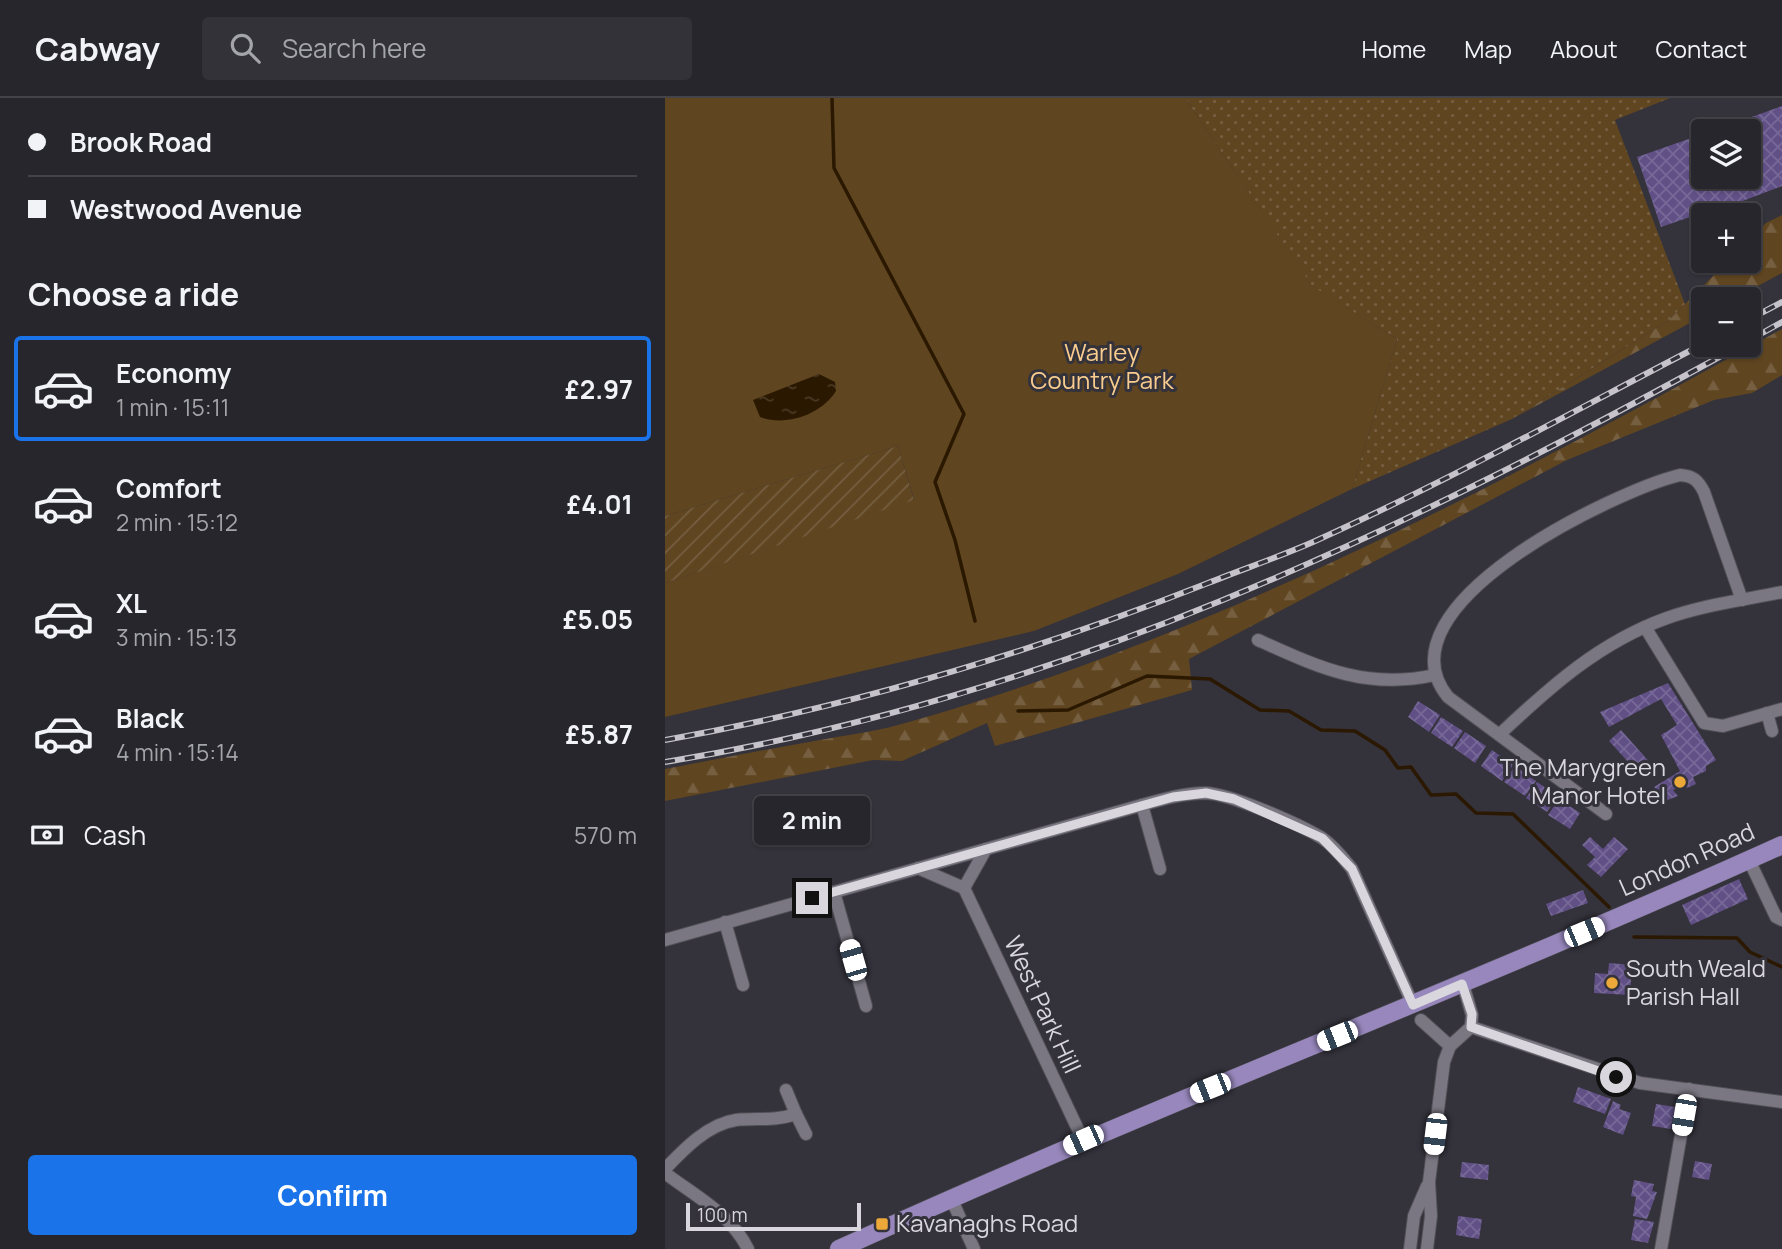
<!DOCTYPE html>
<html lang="en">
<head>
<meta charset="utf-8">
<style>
	body { margin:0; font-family:Manrope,sans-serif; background:#333238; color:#f1f3f6; height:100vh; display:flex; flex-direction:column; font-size:26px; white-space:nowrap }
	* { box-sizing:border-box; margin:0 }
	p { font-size:23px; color:#a4a5a9 }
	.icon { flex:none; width:38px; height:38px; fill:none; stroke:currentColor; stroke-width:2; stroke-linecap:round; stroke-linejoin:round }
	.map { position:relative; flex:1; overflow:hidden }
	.sheet { display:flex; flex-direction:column; background:#27262c; width:665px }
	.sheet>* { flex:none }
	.hud { display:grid; align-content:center; height:154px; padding:0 28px; background:#27262c }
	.controls { position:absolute; left:1026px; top:21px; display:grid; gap:14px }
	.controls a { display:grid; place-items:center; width:70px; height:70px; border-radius:7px; background:#27262c; box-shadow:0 2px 5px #0004,0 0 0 2px #434348; font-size:35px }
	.scale { position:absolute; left:21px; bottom:18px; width:175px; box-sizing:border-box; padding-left:7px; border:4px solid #d9d7dd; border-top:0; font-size:19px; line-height:24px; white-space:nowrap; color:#d9d7dd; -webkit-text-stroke:5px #34323b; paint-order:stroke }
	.end { position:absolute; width:32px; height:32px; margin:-16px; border:9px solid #d9d7dd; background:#111; box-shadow:0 0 0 4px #111 }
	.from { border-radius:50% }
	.bubble { position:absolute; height:49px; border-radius:7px; background:#27262c; box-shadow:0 2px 5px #0004,0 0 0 2px #434348; font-size:23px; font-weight:700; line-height:49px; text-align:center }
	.car { position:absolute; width:21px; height:42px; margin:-21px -10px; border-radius:9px; box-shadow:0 0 5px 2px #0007; background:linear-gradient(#fff 24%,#345 0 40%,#fff 0 76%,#345 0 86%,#fff 0) }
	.hud b { display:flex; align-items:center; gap:24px; height:66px; font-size:26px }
	.hud b+b { border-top:2px solid #434348 }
	.hud i { width:18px; height:18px; background:#f1f3f6 }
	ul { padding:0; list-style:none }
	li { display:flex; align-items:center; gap:21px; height:105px; margin:0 14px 10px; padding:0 14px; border:4px solid transparent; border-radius:7px }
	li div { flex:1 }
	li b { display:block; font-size:26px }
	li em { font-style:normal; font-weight:700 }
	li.on { border-color:#1a73e8 }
	li>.icon { width:63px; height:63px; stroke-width:1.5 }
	h2 { padding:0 28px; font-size:32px; line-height:84px }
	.pay { display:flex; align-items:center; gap:18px; height:77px; padding:0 28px; font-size:26px }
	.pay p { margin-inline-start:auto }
	.cta { display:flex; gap:14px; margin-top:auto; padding:14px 28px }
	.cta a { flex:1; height:80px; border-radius:7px; background:#1a73e8; color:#fff; font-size:28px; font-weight:700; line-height:80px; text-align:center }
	header { display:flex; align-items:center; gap:42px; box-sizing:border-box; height:98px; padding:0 35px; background:#27262c; border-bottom:2px solid #434348 }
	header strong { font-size:33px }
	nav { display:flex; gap:38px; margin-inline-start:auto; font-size:24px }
	.search { width:490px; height:63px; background:#333238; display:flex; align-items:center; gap:18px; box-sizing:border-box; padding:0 24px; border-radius:7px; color:#a4a5a9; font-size:26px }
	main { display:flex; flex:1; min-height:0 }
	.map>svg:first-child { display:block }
</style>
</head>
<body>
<header>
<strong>Cabway</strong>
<div class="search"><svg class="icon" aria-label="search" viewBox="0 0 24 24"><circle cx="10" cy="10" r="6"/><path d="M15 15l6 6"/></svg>Search here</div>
<nav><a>Home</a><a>Map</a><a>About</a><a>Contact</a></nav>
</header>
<main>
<section class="sheet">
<div class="hud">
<b><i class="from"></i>Brook Road</b>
<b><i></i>Westwood Avenue</b>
</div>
<h2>Choose a ride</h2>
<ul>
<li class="on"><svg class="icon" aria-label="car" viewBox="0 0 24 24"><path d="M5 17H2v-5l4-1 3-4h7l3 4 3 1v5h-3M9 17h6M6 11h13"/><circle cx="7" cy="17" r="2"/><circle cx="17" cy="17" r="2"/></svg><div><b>Economy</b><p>1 min · 15:11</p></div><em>£2.97</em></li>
<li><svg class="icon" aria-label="car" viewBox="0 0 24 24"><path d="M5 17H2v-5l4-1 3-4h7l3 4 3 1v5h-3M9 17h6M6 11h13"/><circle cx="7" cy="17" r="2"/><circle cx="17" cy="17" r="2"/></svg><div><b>Comfort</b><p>2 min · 15:12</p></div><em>£4.01</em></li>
<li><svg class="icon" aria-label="car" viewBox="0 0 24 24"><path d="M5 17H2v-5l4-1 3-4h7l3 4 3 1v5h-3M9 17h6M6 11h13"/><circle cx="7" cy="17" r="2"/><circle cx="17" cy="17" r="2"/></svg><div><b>XL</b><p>3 min · 15:13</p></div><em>£5.05</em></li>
<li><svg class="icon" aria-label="car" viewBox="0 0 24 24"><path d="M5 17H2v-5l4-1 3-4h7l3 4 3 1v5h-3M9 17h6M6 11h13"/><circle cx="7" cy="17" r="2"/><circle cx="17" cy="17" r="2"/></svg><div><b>Black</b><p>4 min · 15:14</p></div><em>£5.87</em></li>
</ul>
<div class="pay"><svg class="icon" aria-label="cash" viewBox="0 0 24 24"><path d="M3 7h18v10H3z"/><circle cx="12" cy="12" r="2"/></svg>Cash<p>570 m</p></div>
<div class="cta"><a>Confirm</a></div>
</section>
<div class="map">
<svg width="1117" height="1151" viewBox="0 0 1117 1151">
	<defs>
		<pattern id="grass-dots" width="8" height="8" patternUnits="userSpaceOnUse" patternTransform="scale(1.75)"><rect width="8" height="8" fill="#5f4520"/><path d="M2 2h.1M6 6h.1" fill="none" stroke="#755f40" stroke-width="1.8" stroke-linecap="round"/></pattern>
		<pattern id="forest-firs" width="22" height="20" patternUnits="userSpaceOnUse" patternTransform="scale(1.75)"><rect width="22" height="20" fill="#5f4520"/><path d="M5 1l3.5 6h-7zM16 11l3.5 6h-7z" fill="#755f40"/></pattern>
		<pattern id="garden-furrows" width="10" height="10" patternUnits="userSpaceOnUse" patternTransform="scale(1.75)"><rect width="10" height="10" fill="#5f4520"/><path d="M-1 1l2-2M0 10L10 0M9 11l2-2" fill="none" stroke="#755f40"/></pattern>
		<pattern id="water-ripples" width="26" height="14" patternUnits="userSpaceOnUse" patternTransform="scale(1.75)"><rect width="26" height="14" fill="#2b1800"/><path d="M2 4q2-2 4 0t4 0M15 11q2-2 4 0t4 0" fill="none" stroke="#493925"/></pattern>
		<pattern id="building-cross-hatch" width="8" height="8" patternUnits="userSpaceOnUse" patternTransform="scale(1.75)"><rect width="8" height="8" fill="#605086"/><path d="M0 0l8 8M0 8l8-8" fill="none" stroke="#766897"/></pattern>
	</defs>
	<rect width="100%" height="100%" fill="#34323b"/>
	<path fill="url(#grass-dots)" d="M520,0H1005L950,22L1020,206L1004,222L847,321L687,391L732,241L647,189Z"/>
	<g fill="url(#forest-firs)">
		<path d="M1117,117V175L1069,201H1038V218L847,321L1004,222L1063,163H1083V143L1101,125Z"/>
		<path d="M1117,231V277L1087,295L1049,302L902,362L524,561L527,592L330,648L322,625L237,663L208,662L0,703V671C52,661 103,651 155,642C181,637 208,634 233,627C546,540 834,388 1117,231Z"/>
	</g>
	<path fill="#5f4520" d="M0,0H520L647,188L732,241L687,391L513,476L369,533L0,619V485L249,401L233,348L0,418Z"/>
	<path fill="url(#garden-furrows)" d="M233,348L249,402L0,485V418Z"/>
	<path fill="url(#water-ripples)" d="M154,276L170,284L171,293C157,316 121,329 95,319L88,302Z"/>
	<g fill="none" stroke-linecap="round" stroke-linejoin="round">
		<g stroke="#2b1800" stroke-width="3.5">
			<path d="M167,0L169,70L299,316L270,384L290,442L310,523"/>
			<path d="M353,613L403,612L482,578L545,581L595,612L624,613L656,632L690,633L720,652L733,670L746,669L766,697L791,696L811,715L848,716L944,809"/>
			<path d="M969,839L1072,840L1085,854L1117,869"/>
		</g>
	</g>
	<g fill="url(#building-cross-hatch)">
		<path d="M1117,8V88L1075,104L1079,114L1069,117H1038V128L1029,131L1025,119L996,129L972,59L1038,36V79H1083V33H1048Z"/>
		<path d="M1003,585L1051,662L1041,668V673L1028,679L1031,686L1022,690L1019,687L1008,692L1013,698L1000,703L989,689L1015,673L996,637L1012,627L996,601L944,629L935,614Z"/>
		<path d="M753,603L775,617L764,634L743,619Z"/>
		<path d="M776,619L798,633L787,649L766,635Z"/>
		<path d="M956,632L987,667L975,677L944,643Z"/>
		<path d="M800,634L821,648L810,665L789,650Z"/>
		<path d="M827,652L848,667L837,683L816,668Z"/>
		<path d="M850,668L871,683L860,698L839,684Z"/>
		<path d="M872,684L893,698L882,714L861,700Z"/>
		<path d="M894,701L915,715L905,731L883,717Z"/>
		<path d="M925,739L938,751L949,739L963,751L936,779L922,767L930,759L917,747Z"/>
		<path d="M1074,781L1083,801L1026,827L1017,807Z"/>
		<path d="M918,792L923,805L886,818L881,806Z"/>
		<path d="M944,865L967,867L965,897L929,895L930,875L943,876Z"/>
		<path d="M913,989L946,1001L940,1016L908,1004Z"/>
		<path d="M948,1003L956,1007L954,1011L966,1015L958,1037L938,1029Z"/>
		<path d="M991,1006L1010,1009L1006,1031L987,1028Z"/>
		<path d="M1030,1063L1047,1066L1044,1082L1027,1079Z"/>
		<path d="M797,1064L824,1067L823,1082L795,1079Z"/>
		<path d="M969,1082L989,1086L987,1093L992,1094L982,1121L968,1118L971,1099L966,1098Z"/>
		<path d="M793,1118L817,1121L814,1141L791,1137Z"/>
		<path d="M970,1121L989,1124L983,1145L966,1142Z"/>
	</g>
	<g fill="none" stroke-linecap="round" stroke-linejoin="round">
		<g stroke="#514f56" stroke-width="14">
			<g id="minor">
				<path d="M980,529L1039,625L1058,628L1117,611"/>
				<path d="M593,542C655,570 701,592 770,577"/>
				<path d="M1102,615L1107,633"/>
				<path d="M835,636C886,588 935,544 1002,520C1038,507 1079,502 1117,494"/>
				<path d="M477,707L495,771"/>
				<path d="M941,716L783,599C709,508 950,393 1015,377C1028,378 1033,382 1039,394L1077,502"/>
				<path d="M1084,762L1111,819L1117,822"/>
				<path d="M253,770L299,790L418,1042"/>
				<path d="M299,790L321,751"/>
				<path d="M169,794L201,908"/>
				<path d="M60,824L78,887"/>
				<path d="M0,842L477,707C498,701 519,695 541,695C566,696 634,726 657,740C669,748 678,760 687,771L748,907"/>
				<path d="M798,886L807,917L806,929L975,985L1117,1004"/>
				<path d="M756,922L785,948L806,929"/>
				<path d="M121,992L131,1016"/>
				<path d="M0,1071C19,1051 43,1026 71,1022C93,1020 111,1023 131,1016L141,1036"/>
				<path d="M0,1075C30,1098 66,1116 83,1151"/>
				<path d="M286,1100L309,1151"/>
				<path d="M745,1151L749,1118L762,1088"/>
				<path d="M762,1151L766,1118L764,1084L779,964L785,948"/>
				<path d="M996,1151L1024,991"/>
			</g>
		</g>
		<g stroke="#514f56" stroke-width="19">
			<path id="primary" d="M174,1151C485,1009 805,888 1117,747"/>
		</g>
		<use href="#minor" stroke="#7a7782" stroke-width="12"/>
		<use href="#primary" stroke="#9787bc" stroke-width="18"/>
		<g stroke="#c6c4ca" stroke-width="6">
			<g id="rail">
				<path d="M1083,222L1117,204"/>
				<path d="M1083,243L1117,224"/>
				<path d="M0,642C186,609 368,554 543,485C578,471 614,459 648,444C781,384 909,313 1038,246"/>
				<path d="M0,664C390,601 734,436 1076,247"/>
			</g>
		</g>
		<use href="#rail" stroke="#34323b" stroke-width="3.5" stroke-dasharray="10" stroke-linecap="butt"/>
	</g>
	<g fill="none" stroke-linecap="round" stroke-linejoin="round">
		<path stroke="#d9d7dd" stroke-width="9" d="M147,800L508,699L541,695L569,701L657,740L687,771L748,907L797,886L807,916L806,929L951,979"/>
	</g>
	<g fill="#eca93a" stroke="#34323b" stroke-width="2.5">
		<circle cx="1015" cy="684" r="7"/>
		<circle cx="947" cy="885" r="7"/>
		<rect x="210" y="1119" width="14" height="14" rx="3.5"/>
	</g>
	<g text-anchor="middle" stroke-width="6" stroke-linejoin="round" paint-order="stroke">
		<g font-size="24" fill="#facd8e" stroke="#34323b">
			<text x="437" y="263">Warley<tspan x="437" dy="28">Country Park</tspan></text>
		</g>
		<g font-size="24" fill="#d9d7dd" stroke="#34323b" text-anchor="start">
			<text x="1001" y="678" text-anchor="end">The Marygreen<tspan x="1001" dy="28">Manor Hotel</tspan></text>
			<text x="961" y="879">South Weald<tspan x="961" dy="28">Parish Hall</tspan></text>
			<text x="231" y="1134">Kavanaghs Road</text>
		</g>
		<g font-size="24" fill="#d9d7dd" stroke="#34323b">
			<text transform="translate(1022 762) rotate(-24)" y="8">London Road</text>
			<text transform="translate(377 907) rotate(65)" y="8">West Park Hill</text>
		</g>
	</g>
</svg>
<div class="controls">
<a><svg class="icon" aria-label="layers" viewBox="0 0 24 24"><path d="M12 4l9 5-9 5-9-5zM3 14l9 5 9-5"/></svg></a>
<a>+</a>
<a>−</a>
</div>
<div class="scale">100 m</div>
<i class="end from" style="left:951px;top:979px"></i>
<i class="end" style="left:147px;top:800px"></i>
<div class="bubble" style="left:89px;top:698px;width:116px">2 min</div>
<i class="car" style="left:919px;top:834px;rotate:67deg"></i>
<i class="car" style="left:188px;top:862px;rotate:344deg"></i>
<i class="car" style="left:672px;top:938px;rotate:248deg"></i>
<i class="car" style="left:545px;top:990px;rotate:248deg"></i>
<i class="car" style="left:1019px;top:1017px;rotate:190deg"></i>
<i class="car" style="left:770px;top:1036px;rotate:187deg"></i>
<i class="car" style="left:418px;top:1042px;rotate:246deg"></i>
</div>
</main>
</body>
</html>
